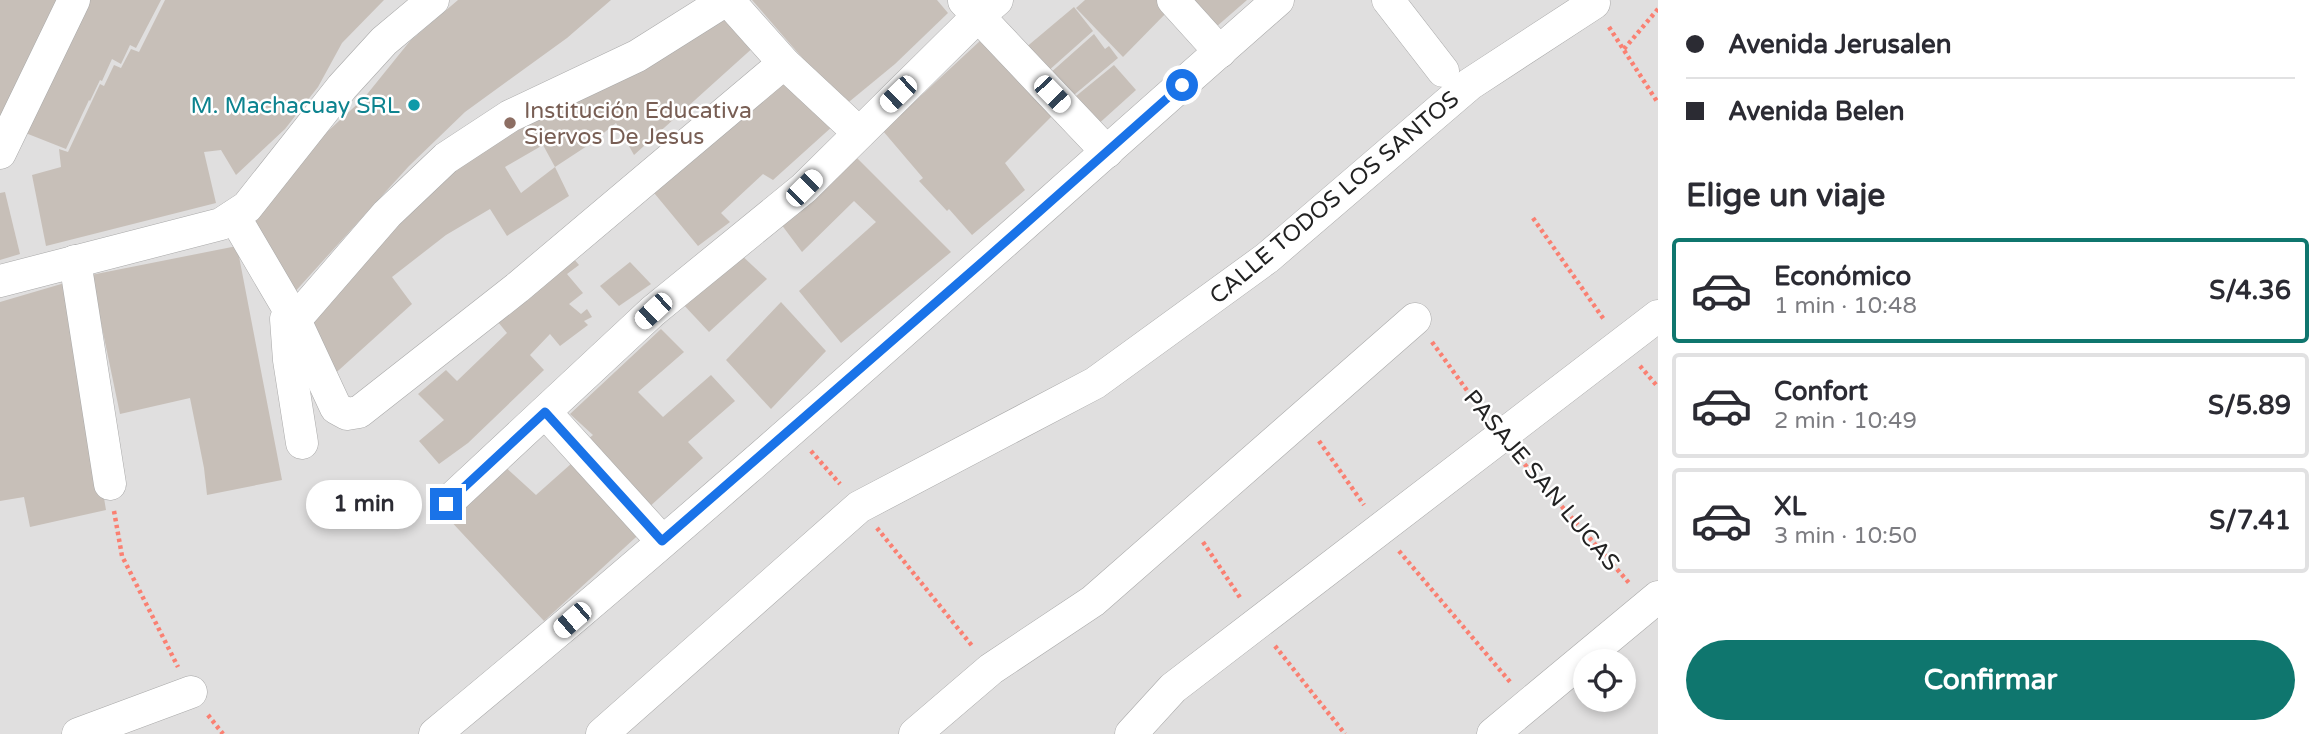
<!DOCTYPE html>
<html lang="es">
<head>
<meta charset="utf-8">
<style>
	body { margin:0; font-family:"Varela Round",sans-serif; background:#f7f7f7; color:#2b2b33; height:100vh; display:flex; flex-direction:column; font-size:26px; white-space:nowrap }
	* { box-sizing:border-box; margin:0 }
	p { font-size:23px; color:#7c7c81 }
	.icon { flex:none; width:38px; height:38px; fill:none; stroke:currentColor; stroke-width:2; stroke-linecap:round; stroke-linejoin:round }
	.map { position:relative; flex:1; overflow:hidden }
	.details { display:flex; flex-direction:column; background:#fff; width:665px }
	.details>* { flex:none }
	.guide { display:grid; align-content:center; height:154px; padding:0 28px; background:#fff }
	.tools { position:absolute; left:1573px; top:649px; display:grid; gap:14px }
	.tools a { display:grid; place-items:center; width:63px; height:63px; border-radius:50%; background:#fff; box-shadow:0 4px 10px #0003; font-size:35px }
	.end { position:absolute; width:32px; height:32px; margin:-16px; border:9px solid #1a73e8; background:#fff; box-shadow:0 0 0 4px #fff }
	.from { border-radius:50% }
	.bubble { position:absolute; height:49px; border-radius:24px; background:#fff; box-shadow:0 4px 10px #0003; font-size:23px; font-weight:800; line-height:49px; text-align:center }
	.car { position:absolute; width:21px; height:42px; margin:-21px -10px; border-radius:9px; box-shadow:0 0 5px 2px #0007; background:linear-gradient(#fff 24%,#345 0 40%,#fff 0 76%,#345 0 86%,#fff 0) }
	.guide b { display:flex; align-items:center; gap:24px; height:66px; font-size:26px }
	.guide b+b { border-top:2px solid #e1e1e2 }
	.guide i { width:18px; height:18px; background:#2b2b33 }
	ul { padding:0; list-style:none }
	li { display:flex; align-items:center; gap:21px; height:105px; margin:0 14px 10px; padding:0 14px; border:4px solid #e1e1e2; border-radius:7px }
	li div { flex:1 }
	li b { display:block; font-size:26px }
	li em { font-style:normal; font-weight:800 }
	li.active { border-color:#0f766e }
	li>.icon { width:63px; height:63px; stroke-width:1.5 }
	h2 { padding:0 28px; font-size:32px; line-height:84px }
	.primary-button { display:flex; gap:14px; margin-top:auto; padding:14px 28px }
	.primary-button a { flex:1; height:80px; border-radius:42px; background:#0f766e; color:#fff; font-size:28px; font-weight:800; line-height:80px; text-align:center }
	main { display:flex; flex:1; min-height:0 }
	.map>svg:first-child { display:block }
</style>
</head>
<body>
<main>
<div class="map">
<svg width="1658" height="734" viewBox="0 0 1658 734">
	<rect width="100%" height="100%" fill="#f2efe9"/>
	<path fill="#e0dfdf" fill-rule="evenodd" d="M0,0H1658V734H0ZM1586,662H1624V700H1586Z"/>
	<g fill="#c7bfb8">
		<path d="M0,0H63L0,139Z"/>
		<path d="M83,0H161L136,48L130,45L121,64L112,59L102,81L100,80L90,101L89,100L66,149L23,132Z"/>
		<path d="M165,0H384L342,43L318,87L285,129L236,175L221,150L204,152L216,203L46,246L32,175L61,167L59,149L68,152L100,84L104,86L114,65L121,68L131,49L139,52Z"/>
		<path d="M458,0H611L567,38L465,112L409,166L292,295L248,221L315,143L364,98L410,41Z"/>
		<path d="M752,0H937L948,13L895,64L844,106Z"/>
		<path d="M1085,0H1165L1172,7L1123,57L1076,8Z"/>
		<path d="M1193,0H1247L1216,27Z"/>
		<path d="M726,7L756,45L634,155L616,123L590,144L555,167L543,145L505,167L521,193L555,167L569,196L507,236L490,209L446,235L392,277L412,304L329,379L298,320L389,215L558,97Z"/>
		<path d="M1074,7L1093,31L1047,72L1024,49Z"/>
		<path d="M1094,34L1105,49L1109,46L1118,58L1068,100L1048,75Z"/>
		<path d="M981,40L1052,116L1005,163L1025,190L972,235L949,209L947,211L919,181L923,178L883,131Z"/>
		<path d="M1114,65L1136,90L1095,127L1070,101Z"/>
		<path d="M780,69L834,125L773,180L763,174L721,213L730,222L698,246L650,188Z"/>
		<path d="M854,155L951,252L841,343L799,291L876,222L854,201L802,252L778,220Z"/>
		<path d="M5,192L20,254L0,260V193Z"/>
		<path d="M237,246L282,480L207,495L204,468L190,398L120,414L91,275Z"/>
		<path d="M738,252L767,279L709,332L681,302Z"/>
		<path d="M574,259L579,265L567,274L583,293L569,304L581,314L587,309L592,317L584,321L588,325L560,346L550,334L530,355L544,370L468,443L439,464L419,441L444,420L418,394L446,370L457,381L507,333L498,322Z"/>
		<path d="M630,262L651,284L619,306L600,286Z"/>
		<path d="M68,282L106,510L30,527L24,497L0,501V302Z"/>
		<path d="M781,302L826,351L771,409L726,360Z"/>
		<path d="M661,329L684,352L638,392L663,417L711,375L735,401L688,442L703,458L647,509L588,439L593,435L570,414Z"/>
		<path d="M572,463L646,528L544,621L446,516L503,465L536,495Z"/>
	</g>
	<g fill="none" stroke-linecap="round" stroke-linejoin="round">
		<g stroke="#a9a9a9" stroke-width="33">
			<g id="minor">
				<path d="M728,0L784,63L859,133"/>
				<path d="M1173,0L1220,52"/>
				<path d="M1388,0L1443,71"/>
				<path d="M964,1L1107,152"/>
				<path d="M0,153L74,0"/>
				<path d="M234,216L295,320L336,408L347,414L359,412L517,288L784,63"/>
				<path d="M75,261L110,484"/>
				<path d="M0,281L221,224L247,207L342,87L384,41L433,0"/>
				<path d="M286,319L289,360L302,443"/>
				<path d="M295,320L387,214L446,158L510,116L637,56L726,0"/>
				<path d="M545,412L662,541"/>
				<path d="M446,504L653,311L804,188L977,17L997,0"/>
				<path d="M78,734L191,692"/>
				<path d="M435,734C723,497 998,246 1278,0"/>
				<path d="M602,734L859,507L1095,383L1267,258L1470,84L1594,3"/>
				<path d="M915,734L991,669L1093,601L1415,319"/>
				<path d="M1131,734L1173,688L1658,316"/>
				<path d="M1493,734L1658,597"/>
			</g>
		</g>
		<g stroke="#fa8072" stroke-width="4.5" stroke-dasharray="3.5 3.5" stroke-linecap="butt">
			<path d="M1609,27L1658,103"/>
			<path d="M1624,49L1658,9"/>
			<path d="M1533,218L1605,321"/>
			<path d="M1432,342L1484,414"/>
			<path d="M1640,366L1658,387"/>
			<path d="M1319,441L1364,505"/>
			<path d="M811,451L840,484"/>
			<path d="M1520,459L1630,584"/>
			<path d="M114,511L122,556L178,667"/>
			<path d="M877,528L973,647"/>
			<path d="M1203,542L1241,599"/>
			<path d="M1399,551L1511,683"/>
			<path d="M1275,646L1345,734"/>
			<path d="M208,715L223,734"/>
		</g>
		<use href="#minor" stroke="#fff" stroke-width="32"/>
	</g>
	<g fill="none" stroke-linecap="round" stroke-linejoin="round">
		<path stroke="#1a73e8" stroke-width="9" d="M446,504L545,412L662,541L979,265L1182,85"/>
	</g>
	<circle fill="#0f9aa8" stroke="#fff" stroke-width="2.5" cx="414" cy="105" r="7"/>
	<circle fill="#8d6e63" stroke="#fff" stroke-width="2.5" cx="510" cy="123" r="7"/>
	<g text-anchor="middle" stroke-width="5" stroke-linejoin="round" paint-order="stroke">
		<g font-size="23" fill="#0d838f" stroke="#fff" text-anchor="end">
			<text x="400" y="113">M. Machacuay SRL</text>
		</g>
		<g font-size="23" fill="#785e54" stroke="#fff" text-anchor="start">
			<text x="524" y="118">Institución Educativa<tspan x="524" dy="26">Siervos De Jesus</tspan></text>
		</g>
		<g font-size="23" fill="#222" stroke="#fff">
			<text transform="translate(1334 197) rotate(-40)" y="8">CALLE TODOS LOS SANTOS</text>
			<text transform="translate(1542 480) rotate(50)" y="8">PASAJE SAN LUCAS</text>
		</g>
	</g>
</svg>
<div class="tools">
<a><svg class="icon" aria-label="locate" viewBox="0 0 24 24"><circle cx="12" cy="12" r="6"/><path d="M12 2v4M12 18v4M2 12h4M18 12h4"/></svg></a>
</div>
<i class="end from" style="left:1182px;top:85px"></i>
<i class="end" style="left:446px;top:504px"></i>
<div class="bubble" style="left:306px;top:480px;width:116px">1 min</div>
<i class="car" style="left:898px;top:94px;rotate:226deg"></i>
<i class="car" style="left:1052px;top:94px;rotate:136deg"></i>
<i class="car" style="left:804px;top:188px;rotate:45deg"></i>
<i class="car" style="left:653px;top:311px;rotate:227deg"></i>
<i class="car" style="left:572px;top:620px;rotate:229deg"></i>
</div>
<section class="details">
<div class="guide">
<b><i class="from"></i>Avenida Jerusalen</b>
<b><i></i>Avenida Belen</b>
</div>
<h2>Elige un viaje</h2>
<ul>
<li class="active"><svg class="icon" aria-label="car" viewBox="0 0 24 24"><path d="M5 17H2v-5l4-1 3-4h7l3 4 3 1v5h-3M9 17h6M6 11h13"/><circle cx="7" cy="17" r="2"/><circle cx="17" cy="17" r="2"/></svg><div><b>Económico</b><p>1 min · 10:48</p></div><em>S/4.36</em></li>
<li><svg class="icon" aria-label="car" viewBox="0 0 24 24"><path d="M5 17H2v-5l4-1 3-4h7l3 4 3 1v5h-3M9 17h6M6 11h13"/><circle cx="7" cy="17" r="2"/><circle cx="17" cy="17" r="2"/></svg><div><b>Confort</b><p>2 min · 10:49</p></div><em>S/5.89</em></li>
<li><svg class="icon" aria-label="car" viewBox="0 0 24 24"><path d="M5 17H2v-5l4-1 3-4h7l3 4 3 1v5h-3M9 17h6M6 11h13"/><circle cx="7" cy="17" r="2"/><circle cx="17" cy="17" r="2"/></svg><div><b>XL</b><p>3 min · 10:50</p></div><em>S/7.41</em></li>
</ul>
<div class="primary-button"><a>Confirmar</a></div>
</section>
</main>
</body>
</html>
